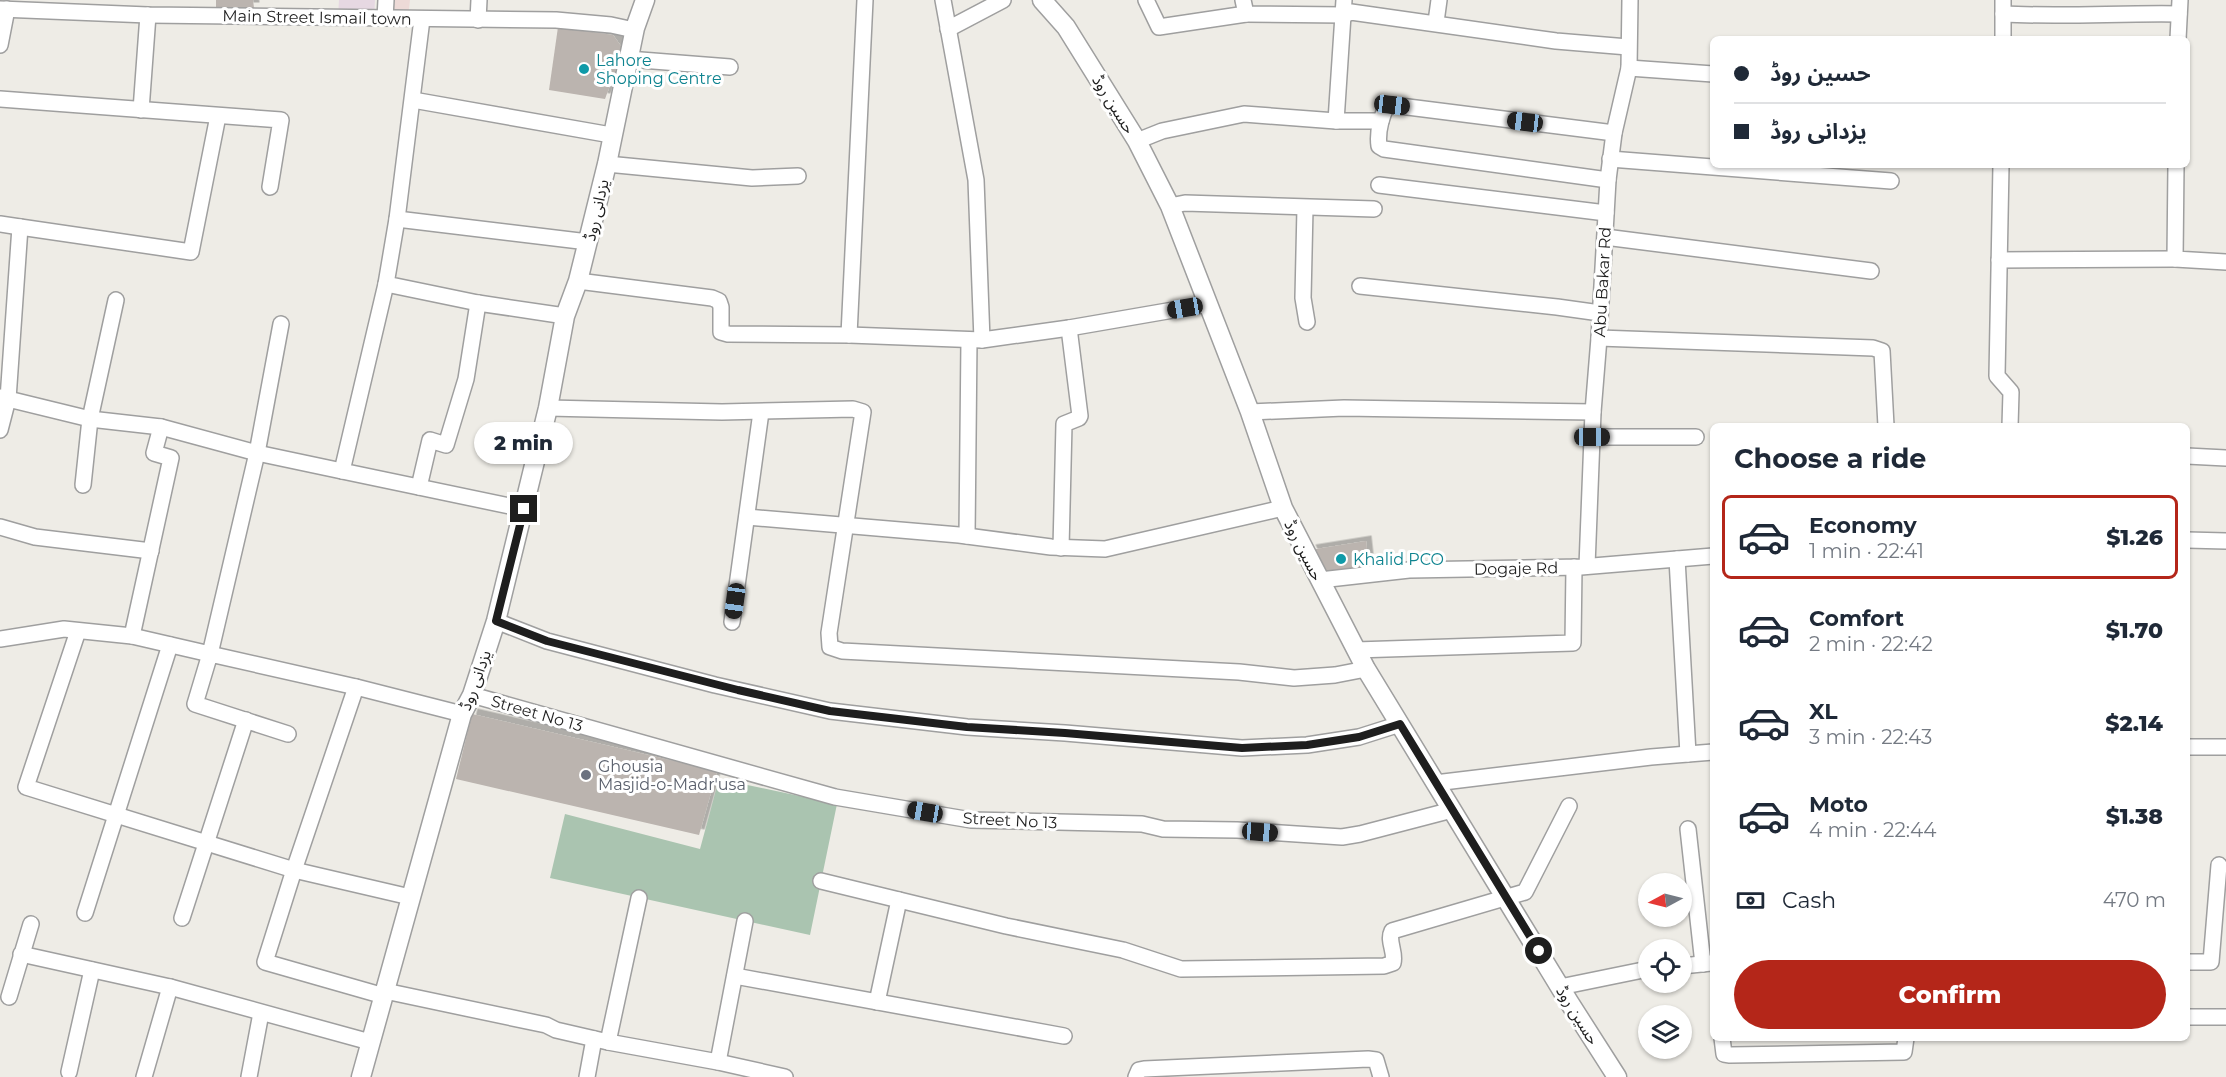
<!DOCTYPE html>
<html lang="en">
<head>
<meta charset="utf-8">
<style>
	body { margin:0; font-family:Montserrat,"Noto Sans Arabic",sans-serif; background:#f2f2f3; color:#1f2937; height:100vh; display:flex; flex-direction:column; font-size:22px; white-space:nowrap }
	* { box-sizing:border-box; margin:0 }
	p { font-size:20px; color:#747a83 }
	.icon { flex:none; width:33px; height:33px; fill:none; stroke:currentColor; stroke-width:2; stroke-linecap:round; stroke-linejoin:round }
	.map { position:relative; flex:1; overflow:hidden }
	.side { position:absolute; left:1710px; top:423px; width:480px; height:618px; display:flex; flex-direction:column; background:#fff; border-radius:9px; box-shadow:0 2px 4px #0004 }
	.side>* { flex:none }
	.banner { position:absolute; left:1710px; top:36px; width:480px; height:132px; border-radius:9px; box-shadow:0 2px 4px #0004; display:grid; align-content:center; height:132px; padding:0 24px; background:#fff }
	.needle { width:39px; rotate:263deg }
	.buttons { position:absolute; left:1638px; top:873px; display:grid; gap:12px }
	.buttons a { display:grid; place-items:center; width:54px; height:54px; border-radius:50%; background:#fff; box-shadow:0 2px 4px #0004; font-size:30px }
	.end { position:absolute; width:27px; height:27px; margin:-14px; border:8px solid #1e1e1e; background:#fff; box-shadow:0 0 0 3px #fff }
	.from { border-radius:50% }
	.bubble { position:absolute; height:42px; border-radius:21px; background:#fff; box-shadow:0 2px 4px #0004; font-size:20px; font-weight:800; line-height:42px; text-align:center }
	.car { position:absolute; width:18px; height:36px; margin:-18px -9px; border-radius:8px; box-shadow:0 0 4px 2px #0007; background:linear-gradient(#222 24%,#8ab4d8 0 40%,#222 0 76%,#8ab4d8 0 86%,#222 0) }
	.banner b { display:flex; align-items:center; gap:21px; height:57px; font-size:22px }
	.banner b+b { border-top:2px solid #e0e1e3 }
	.banner i { width:15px; height:15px; background:#1f2937 }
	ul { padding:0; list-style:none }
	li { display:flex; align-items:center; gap:18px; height:84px; margin:0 12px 9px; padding:0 12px; border:3px solid transparent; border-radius:9px }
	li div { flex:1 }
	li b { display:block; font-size:22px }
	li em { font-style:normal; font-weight:800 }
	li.active { border-color:#b42619 }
	li>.icon { width:54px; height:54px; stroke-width:1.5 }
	h2 { padding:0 24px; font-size:27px; line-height:72px }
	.pay { display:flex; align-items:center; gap:15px; height:66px; padding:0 24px; font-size:22px }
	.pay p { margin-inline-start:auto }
	.action { display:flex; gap:12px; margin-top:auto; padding:12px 24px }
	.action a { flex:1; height:69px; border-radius:36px; background:#b42619; color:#fff; font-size:24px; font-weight:800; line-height:69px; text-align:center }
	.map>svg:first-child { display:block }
</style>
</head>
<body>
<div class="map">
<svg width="2226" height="1077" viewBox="0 0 2226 1077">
	<defs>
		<filter id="shadow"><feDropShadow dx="5.5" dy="-5.5" stdDeviation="0" flood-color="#0004"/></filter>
	</defs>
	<rect width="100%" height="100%" fill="#eeece6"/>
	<path fill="#eddad7" d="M386,0H410L408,18H385Z"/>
	<path fill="#e6d8e2" d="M339,0H375L374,18L338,17Z"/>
	<path fill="#aac4b0" d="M719,779L837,804L810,935L550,878L565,814L700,849Z"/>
	<g fill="#bbb4af" filter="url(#shadow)">
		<path d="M216,0H253L254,8H216Z"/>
		<path d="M558,27L613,35L623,49L605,99L549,90Z"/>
		<path d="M1366,541L1369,568L1321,575L1310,550Z"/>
		<path d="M472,714L717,771L699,835L456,779Z"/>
	</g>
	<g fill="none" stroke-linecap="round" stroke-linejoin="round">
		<g stroke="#9f9f9f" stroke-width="18">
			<g id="minor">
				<path d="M943,0L976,180L982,340"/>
				<path d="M1146,0L1159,27L1246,14"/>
				<path d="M1243,0L1246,14L1344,15L1351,12L1556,41L1628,47"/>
				<path d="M0,9L148,15L556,20L611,25L634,30"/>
				<path d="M2003,14C2062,17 2121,13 2179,14"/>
				<path d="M385,18L386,0"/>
				<path d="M422,19L397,219L386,284L478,303L565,316"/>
				<path d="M478,20L479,0"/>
				<path d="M1436,22L1439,0"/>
				<path d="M948,29L1003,0"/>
				<path d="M2003,39V0"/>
				<path d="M2178,39L2180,0"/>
				<path d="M0,45L7,9"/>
				<path d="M628,59L730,67"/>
				<path d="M1629,68L1713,74"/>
				<path d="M0,99L281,120L270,187"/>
				<path d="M413,100L611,135"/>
				<path d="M141,110L148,15"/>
				<path d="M1336,121L1344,0"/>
				<path d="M1137,141L1162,131L1244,114L1336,121H1381"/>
				<path d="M1610,159L1891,181"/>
				<path d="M607,164L752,178L798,176"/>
				<path d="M2001,165L1997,376L2011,392L2010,426"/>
				<path d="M2176,165L2175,259L2226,262"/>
				<path d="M1608,180L1384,149L1379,146C1377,132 1381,118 1387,105H1392L1614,133"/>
				<path d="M1379,185L1606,213"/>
				<path d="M1170,206L1185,203L1374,209"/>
				<path d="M1305,208L1303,298L1307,322"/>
				<path d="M397,219L588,242"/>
				<path d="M0,224L20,227L8,399L0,430"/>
				<path d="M20,227L191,252L218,116"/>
				<path d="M1605,237L1871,271"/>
				<path d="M1999,260L2175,259"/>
				<path d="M578,281L712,298L719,301L721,307V332L728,334L849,335L982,340L1069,328L1208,304"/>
				<path d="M386,284L342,471L524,509"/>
				<path d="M1360,286L1557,307L1600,313"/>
				<path d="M849,335L865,0"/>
				<path d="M1599,338L1873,348L1882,351L1886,426"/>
				<path d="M0,397L90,419L161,427L257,453L342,471"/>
				<path d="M548,408L722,412L853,409L863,412L829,633L830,647L842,651L1239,672L1294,678L1335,675L1366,669"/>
				<path d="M1250,412L1344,408L1593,412"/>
				<path d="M1592,437H1696"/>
				<path d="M2187,456L2226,458"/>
				<path d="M83,485L90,419L116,300"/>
				<path d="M419,487L430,440L446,445L466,379L478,303"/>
				<path d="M747,517L959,535L1051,547L1105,549L1283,508"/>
				<path d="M0,527L35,537L151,551"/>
				<path d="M967,536L969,340"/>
				<path d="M2187,540L2226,541"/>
				<path d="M1061,548L1064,424L1079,418L1080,416L1069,328"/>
				<path d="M1677,559L1688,754"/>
				<path d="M1587,566L1593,412L1599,338L1608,180L1614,133L1629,68L1630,0"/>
				<path d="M1320,580L1409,570L1581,567L1713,556"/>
				<path d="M496,621L547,641L715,685L830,711L967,727L1065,733L1242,748L1307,745L1359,737L1400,724"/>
				<path d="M732,622L761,412"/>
				<path d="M78,631L26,787L294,870L410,897"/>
				<path d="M132,636L171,458L154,453L161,427"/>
				<path d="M0,639L64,629L132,636L210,654L257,453L281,324"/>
				<path d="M1356,650L1573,643L1574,567"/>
				<path d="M356,687L294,870L265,962L384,996"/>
				<path d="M472,695L835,797L971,820L1142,824L1163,829L1237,830L1342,837L1360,834L1452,810"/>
				<path d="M288,734L195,704L210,654L356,687L462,714"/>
				<path d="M2187,747H2226"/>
				<path d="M1435,783L1651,757L1713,752"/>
				<path d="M1688,829L1703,964"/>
				<path d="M821,881L1006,926L1123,950L1181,969L1384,966L1393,963C1396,952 1387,941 1392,931L1525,892L1569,806"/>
				<path d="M85,913L170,645"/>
				<path d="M182,918L246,720"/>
				<path d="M21,954L170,987L370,1042"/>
				<path d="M2187,962H2211L2219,865"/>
				<path d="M1682,966L1711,963"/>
				<path d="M735,976L1064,1036"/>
				<path d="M1560,987L1648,969"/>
				<path d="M385,991L546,1025L556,1030L608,1042L639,898"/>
				<path d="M9,997L31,924"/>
				<path d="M877,1002L899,900"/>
				<path d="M2187,1017H2226"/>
				<path d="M1722,1038L1724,1054L1730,1055L1904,1052L1906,1038"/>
				<path d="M608,1042L718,1062L745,921"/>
				<path d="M718,1062L785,1077"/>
				<path d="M69,1072L92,970"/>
				<path d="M144,1077L170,987"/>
				<path d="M249,1077L261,1013"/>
				<path d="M587,1077L594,1039"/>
				<path d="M1136,1077L1139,1070L1144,1069L1368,1059L1376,1060L1381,1077"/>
			</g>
		</g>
		<g stroke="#9f9f9f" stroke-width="21">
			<g id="tertiary">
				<path d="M1042,0L1066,27L1137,141L1170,206L1250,412L1283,508L1366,669L1569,1002L1617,1077"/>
				<path d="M361,1077L462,714L472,695L496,621L548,408L565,316L578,281L607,164L635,28L645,0"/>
			</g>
		</g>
		<use href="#minor" stroke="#fff" stroke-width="15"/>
		<use href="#tertiary" stroke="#fff" stroke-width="18"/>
	</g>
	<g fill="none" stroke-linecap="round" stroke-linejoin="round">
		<path stroke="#1e1e1e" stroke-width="8" d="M524,509L496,621L547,641L738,690L830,711L967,727L1065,733L1242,748L1307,745L1359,737L1400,724L1539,951"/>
	</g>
	<g fill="#0f9aa8" stroke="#fff" stroke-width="2">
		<circle cx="584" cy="69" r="6"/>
		<circle cx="1341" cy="559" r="6"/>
	</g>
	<circle fill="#6b7280" stroke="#fff" stroke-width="2" cx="586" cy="775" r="6"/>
	<g text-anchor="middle" stroke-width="6" stroke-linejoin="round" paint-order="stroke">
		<g font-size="16" fill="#1e1e1e" stroke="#fff">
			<text transform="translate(317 17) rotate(1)" y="6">Main Street Ismail town</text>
			<text transform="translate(1114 104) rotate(58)" y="6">حسین روڈ</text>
			<text transform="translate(596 210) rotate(-77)" y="6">یزدانی روڈ</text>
			<text transform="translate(1602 282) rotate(-87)" y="6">Abu Bakar Rd</text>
			<text transform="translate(1304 550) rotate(63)" y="6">حسین روڈ</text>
			<text transform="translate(1516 568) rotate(-1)" y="6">Dogaje Rd</text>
			<text transform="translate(475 680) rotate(-70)" y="6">یزدانی روڈ</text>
			<text transform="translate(537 713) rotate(16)" y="6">Street No 13</text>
			<text transform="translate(1010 820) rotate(3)" y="6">Street No 13</text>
			<text transform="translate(1578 1015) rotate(58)" y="6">حسین روڈ</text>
		</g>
		<g font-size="16" fill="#0d838f" stroke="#fff" text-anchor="start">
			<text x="596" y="66">Lahore<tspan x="596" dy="18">Shoping Centre</tspan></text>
			<text x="1353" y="565">Khalid PCO</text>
		</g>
		<g font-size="16" fill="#5b616d" stroke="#fff" text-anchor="start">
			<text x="598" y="772">Ghousia<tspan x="598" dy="18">Masjid-o-Madr'usa</tspan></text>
		</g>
	</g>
</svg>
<div class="buttons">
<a><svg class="needle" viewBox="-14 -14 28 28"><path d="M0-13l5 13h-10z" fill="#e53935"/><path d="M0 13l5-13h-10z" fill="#747a83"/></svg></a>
<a><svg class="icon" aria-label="locate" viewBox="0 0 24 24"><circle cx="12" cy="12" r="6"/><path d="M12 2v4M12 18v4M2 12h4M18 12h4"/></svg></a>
<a><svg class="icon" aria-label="layers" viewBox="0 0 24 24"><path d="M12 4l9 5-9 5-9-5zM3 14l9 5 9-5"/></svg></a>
</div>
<i class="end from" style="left:1539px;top:951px"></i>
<i class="end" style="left:524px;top:509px"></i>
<div class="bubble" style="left:474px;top:422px;width:99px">2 min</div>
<i class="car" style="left:1392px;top:105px;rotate:97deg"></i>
<i class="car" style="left:1525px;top:122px;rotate:277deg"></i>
<i class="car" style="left:1185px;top:308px;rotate:260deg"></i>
<i class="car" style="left:1592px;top:437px;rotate:90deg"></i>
<i class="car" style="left:735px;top:601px;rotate:188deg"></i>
<i class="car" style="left:925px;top:812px;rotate:280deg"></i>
<i class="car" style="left:1260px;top:832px;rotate:94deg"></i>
<div class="banner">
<b><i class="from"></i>حسین روڈ</b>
<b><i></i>یزدانی روڈ</b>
</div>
<section class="side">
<h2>Choose a ride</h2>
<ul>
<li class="active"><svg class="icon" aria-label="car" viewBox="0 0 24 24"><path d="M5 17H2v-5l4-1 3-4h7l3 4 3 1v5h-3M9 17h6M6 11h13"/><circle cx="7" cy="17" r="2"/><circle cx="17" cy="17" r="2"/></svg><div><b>Economy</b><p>1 min · 22:41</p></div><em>$1.26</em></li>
<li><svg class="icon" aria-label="car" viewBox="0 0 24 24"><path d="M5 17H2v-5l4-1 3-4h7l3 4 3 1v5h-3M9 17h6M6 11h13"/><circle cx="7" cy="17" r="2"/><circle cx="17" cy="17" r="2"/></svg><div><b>Comfort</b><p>2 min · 22:42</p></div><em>$1.70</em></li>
<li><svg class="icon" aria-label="car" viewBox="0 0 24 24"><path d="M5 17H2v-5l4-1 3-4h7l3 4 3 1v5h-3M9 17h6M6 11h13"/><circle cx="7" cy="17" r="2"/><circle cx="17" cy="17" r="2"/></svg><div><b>XL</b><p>3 min · 22:43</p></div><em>$2.14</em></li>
<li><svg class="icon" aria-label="car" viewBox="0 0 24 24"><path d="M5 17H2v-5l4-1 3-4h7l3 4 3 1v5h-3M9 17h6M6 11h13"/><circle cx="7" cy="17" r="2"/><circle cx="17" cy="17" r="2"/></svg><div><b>Moto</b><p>4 min · 22:44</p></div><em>$1.38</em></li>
</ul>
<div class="pay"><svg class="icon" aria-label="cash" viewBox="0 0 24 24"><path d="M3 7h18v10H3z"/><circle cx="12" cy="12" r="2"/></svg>Cash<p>470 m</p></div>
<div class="action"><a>Confirm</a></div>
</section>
</div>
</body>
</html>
